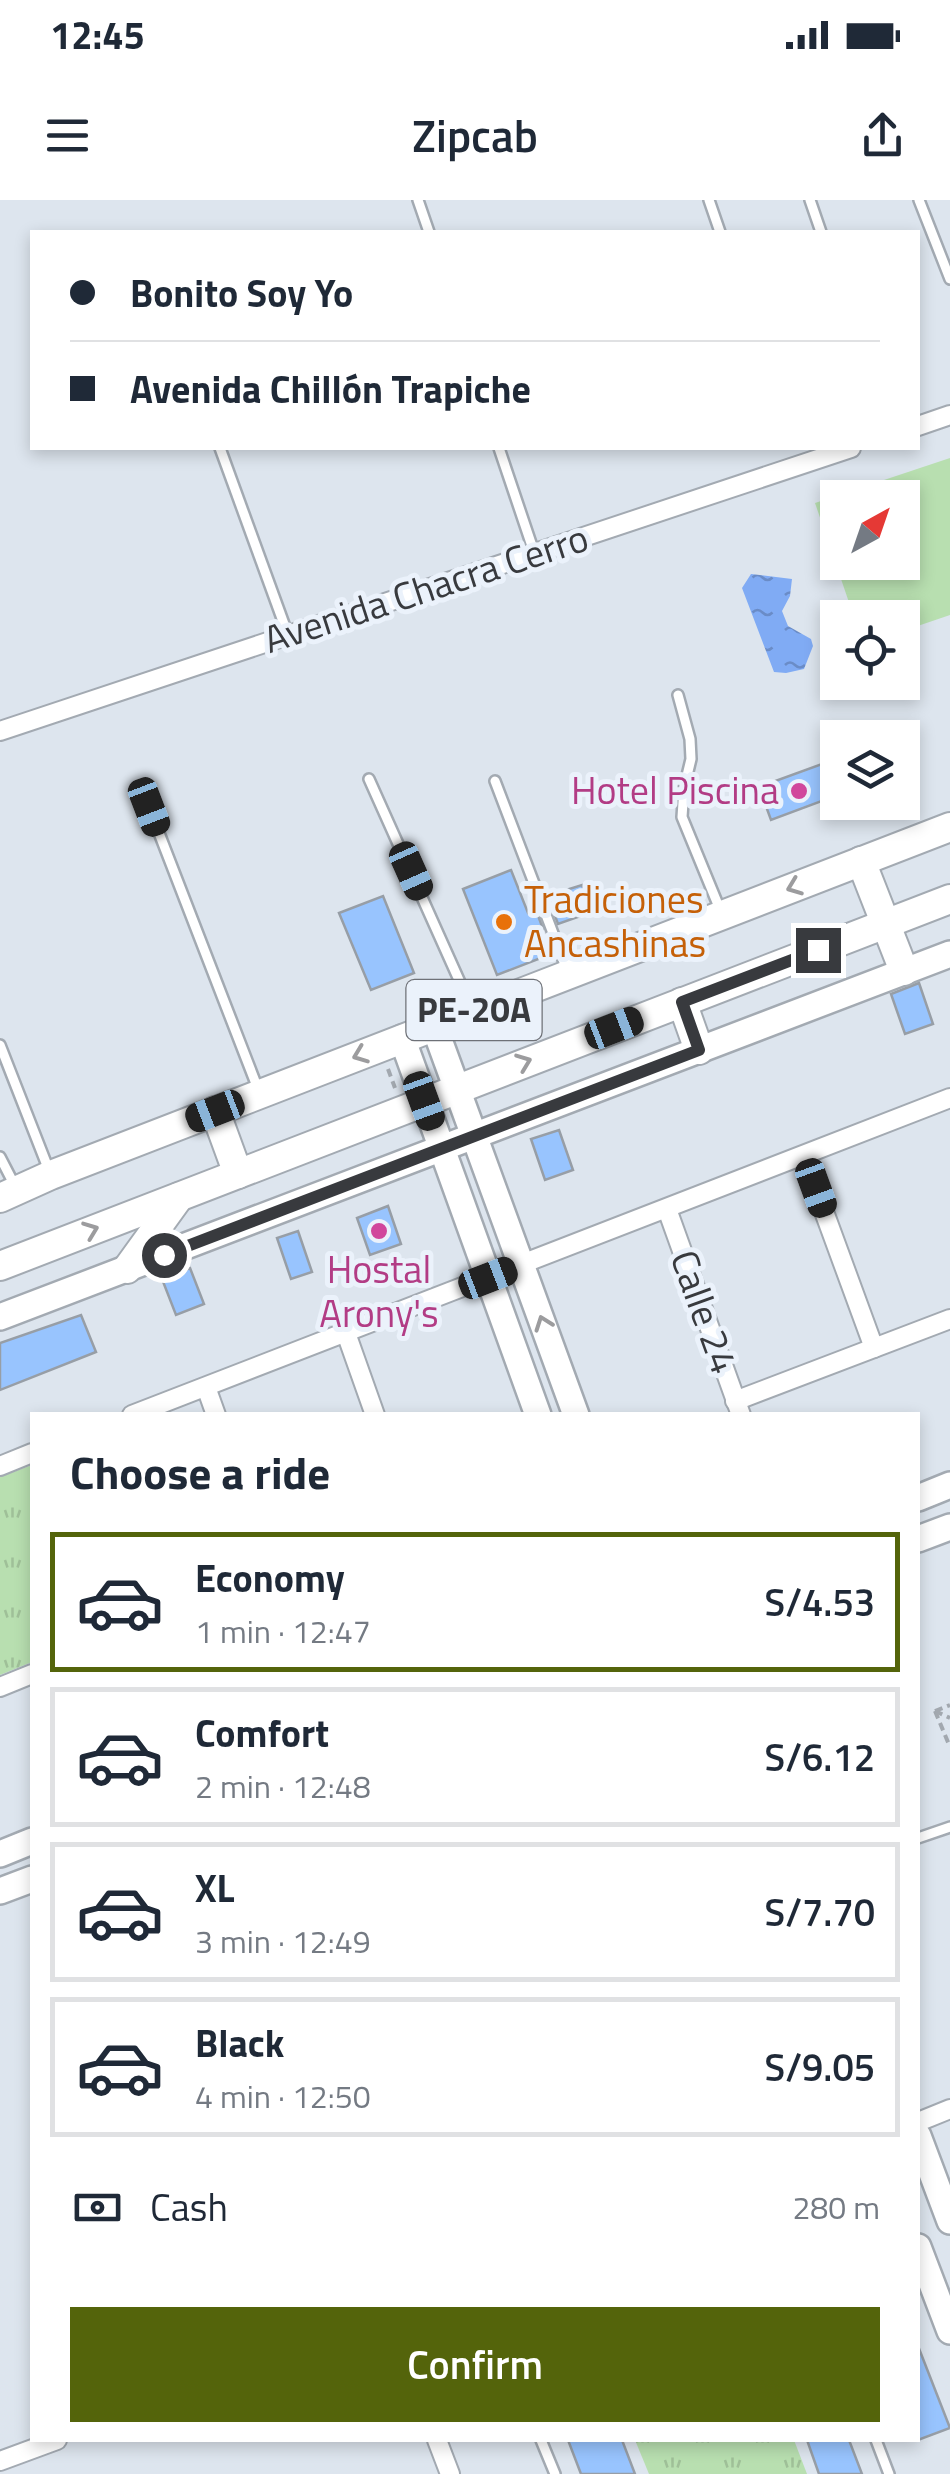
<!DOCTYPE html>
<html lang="en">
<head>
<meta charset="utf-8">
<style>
	body { margin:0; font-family:"Titillium Web",sans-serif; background:#f2f2f3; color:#1f2937; height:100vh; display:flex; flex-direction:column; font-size:38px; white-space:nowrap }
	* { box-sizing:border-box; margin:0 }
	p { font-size:32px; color:#747a83 }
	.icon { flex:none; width:55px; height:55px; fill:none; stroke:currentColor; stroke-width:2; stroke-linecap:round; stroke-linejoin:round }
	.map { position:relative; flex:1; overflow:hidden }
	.drawer { position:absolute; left:30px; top:1212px; width:890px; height:1030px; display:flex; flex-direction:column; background:#fff; border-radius:0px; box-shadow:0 5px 15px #0003 }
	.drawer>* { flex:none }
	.hud { position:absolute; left:30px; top:30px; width:890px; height:220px; border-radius:0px; box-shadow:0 5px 15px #0003; display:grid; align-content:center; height:220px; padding:0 40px; background:#fff }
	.needle { width:65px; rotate:40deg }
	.fabs { position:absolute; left:820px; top:280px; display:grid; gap:20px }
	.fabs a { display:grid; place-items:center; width:100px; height:100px; border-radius:0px; background:#fff; box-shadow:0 5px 15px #0003; font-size:50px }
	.end { position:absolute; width:45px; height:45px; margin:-22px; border:12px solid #383a3e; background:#fff; box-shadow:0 0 0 5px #fff }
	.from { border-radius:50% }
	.car { position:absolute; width:30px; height:60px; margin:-30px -15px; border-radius:12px; box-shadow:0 0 8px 2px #0007; background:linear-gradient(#222 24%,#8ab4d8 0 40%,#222 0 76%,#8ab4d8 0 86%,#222 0) }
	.hud b { display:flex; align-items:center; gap:35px; height:95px; font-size:38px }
	.hud b+b { border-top:2px solid #e0e1e3 }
	.hud i { width:25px; height:25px; background:#1f2937 }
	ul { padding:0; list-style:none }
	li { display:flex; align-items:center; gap:30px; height:140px; margin:0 20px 15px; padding:0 20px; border:5px solid #e0e1e3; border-radius:0px }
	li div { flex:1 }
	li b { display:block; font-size:38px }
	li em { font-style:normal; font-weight:600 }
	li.on { border-color:#54640b }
	li>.icon { width:90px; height:90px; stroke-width:1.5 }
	h2 { padding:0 40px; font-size:45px; line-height:120px }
	.pay { display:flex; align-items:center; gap:25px; height:110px; padding:0 40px; font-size:38px }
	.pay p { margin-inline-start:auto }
	.cta { display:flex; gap:20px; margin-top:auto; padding:20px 40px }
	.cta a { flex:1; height:115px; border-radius:0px; background:#54640b; color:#fff; font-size:40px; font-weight:600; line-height:115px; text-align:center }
	.status { display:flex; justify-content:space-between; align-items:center; height:70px; padding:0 50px; background:#fff; direction:ltr }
	.status svg { height:28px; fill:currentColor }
	header { display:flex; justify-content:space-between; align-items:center; height:130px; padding:0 40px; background:#fff; font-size:45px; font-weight:600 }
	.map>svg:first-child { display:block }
</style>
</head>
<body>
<div class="status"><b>12:45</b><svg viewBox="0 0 49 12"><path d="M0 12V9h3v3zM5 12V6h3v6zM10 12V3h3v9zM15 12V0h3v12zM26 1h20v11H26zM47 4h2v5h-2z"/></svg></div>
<header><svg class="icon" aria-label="menu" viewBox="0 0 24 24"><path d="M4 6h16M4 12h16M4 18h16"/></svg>Zipcab<svg class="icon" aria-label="share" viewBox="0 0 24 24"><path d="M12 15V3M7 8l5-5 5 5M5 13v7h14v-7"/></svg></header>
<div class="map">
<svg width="950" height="2274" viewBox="0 0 950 2274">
	<defs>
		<pattern id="park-tufts" width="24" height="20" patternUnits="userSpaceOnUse" patternTransform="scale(2.5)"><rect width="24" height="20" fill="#b8dfb0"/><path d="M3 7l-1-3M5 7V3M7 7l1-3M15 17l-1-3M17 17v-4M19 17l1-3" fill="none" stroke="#9fc098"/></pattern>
		<pattern id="water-ripples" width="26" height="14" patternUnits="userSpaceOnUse" patternTransform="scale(2.5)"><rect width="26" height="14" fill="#80abf4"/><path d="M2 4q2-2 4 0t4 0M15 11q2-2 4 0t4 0" fill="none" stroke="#6a8cc7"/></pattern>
	</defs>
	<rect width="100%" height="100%" fill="#dde5ee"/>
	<g fill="url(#park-tufts)">
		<path d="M32,1265V1462L0,1475V1277Z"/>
		<path d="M635,2240H794L807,2274H649Z"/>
	</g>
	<path fill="#b8dfb0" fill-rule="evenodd" d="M950,258V415L903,431L902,418L854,417L815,303ZM838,298H902V362H838Z"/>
	<path fill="url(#water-ripples)" d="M751,374L792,379L790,396L782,411L788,426L811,439L813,446L804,469L786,473L774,472L742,388Z"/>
	<g fill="#98c4fe" stroke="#979ea6" stroke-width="2.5">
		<path d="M833,560L838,572V595L771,620L759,587Z"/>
		<path d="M511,670L528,713L536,710L543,729L536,732L546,756L497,775L463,689Z"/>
		<path d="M582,685L592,712L558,724L551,705L572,698L569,689Z"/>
		<path d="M383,696L414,773L371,790L339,713Z"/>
		<path d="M919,783L933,824L905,834L891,794Z"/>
		<path d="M559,930L573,970L545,980L531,939Z"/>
		<path d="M388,1006L401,1044L370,1055L357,1018Z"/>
		<path d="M298,1031L312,1072L291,1079L277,1038Z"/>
		<path d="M190,1068L204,1104L176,1115L162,1079Z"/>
		<path d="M81,1115L96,1152L0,1190V1143Z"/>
		<path d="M918,2146L950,2228L918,2240Z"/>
		<path d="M568,2240H622L635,2274H581Z"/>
		<path d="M807,2240H849L862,2274H819Z"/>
	</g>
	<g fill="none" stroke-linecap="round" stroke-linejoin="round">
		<g stroke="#a3aab2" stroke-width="14">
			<g id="lane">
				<path d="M418,0L429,32"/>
				<path d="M709,0L720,32"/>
				<path d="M810,0L821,32"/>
				<path d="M919,0L950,79"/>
				<path d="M220,248L288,435"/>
				<path d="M499,248L534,352"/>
				<path d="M678,495L690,539L691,559L684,588L682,617L721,712"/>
				<path d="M369,579L472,809"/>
				<path d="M495,581L567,770"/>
				<path d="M149,607L258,889"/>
				<path d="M0,845L50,973"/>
				<path d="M0,957L16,988"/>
				<path d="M918,1638L950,1627"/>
				<path d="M541,2240L555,2274"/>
				<path d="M876,2240L889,2274"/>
			</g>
		</g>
		<g stroke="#a3aab2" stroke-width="22">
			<g id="street">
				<path d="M918,226L950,215"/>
				<path d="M0,531L851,248"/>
				<path d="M804,957L874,1148"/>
				<path d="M667,1009L741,1215"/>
				<path d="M346,1133L375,1215"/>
				<path d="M206,1187L216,1215"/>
				<path d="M735,1201L950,1119"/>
				<path d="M132,1215L950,898"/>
				<path d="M0,1266L32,1253"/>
				<path d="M0,1487L32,1474"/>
				<path d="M918,1922L950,1909"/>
				<path d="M437,2240L450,2274"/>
				<path d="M0,2261L57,2240"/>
			</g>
		</g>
		<g stroke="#a3aab2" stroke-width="30">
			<g id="secondary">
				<path d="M434,826L576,1215"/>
				<path d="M402,838L538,1215"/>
				<path d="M0,1117L950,754"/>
				<path d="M918,1298L950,1285"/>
				<path d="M918,1339L950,1327"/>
				<path d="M0,1654L32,1641"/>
				<path d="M0,1691L32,1679"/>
				<path d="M918,1936L950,2021"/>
				<path d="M918,2047L950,2131"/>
			</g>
		</g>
		<g stroke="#a3aab2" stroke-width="32">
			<g id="primary">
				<path d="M861,661L904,771"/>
				<path d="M682,802L699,850"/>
				<path d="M215,911L238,974"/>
				<path d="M0,998L51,975L950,627"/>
				<path d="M0,1066L950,699"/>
				<path d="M127,1069L179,997"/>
			</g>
		</g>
		<g stroke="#a2a8af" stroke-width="4" stroke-dasharray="8 5" stroke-linecap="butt">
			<path d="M388,869L395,888"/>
			<path d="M935,1511L950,1547"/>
			<path d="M935,1511L950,1518"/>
			<path d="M935,1511L950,1505"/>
		</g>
		<use href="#lane" stroke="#fff" stroke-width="9"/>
		<use href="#street" stroke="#fff" stroke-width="18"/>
		<use href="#secondary" stroke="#fff" stroke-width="25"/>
		<use href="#primary" stroke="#fff" stroke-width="28"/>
	</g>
	<defs><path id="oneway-chevron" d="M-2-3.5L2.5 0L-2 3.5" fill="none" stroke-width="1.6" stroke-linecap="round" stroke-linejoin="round" transform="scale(2.5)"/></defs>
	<g stroke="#9c9c9e">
		<use href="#oneway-chevron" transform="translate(794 687) rotate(159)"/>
		<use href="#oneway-chevron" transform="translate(360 855) rotate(159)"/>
		<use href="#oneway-chevron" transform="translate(524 862) rotate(-21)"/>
		<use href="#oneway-chevron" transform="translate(91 1030) rotate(-21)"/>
		<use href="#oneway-chevron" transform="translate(543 1123) rotate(-110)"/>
	</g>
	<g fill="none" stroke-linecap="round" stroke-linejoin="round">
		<path stroke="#383a3e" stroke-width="12" d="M164,1055L699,850L682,802L818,750"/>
	</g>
	<g fill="#d1479c" stroke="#ebf2fb" stroke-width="4">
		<circle cx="799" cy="591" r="10"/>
		<circle cx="379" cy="1031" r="10"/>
	</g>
	<circle fill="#e8710a" stroke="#ebf2fb" stroke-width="4" cx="504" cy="722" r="10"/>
	<g text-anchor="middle" stroke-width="10" stroke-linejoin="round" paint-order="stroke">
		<rect fill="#ebf2fb" stroke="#6e7177" stroke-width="2.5" x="406.5" y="780" width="135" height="60" rx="8"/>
		<g font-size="35" font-weight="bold" fill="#383a3e">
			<text x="474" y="822">PE-20A</text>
		</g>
		<g font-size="38" fill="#383a3e" stroke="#ebf2fb">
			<text transform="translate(426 389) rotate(-18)" y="13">Avenida Chacra Cerro</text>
			<text transform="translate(704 1112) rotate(70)" y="13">Calle 24</text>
		</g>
		<g font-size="38" fill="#b23c85" stroke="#ebf2fb" text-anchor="end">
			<text x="779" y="604">Hotel Piscina</text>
			<text x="379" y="1083" text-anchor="middle">Hostal<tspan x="379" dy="44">Arony's</tspan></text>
		</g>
		<g font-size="38" fill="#c56008" stroke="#ebf2fb" text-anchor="start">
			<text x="524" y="713">Tradiciones<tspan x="524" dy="44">Ancashinas</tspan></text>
		</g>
	</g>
</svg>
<div class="fabs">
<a><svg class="needle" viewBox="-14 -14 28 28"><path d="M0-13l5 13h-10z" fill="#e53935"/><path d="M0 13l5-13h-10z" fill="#747a83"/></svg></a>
<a><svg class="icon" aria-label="locate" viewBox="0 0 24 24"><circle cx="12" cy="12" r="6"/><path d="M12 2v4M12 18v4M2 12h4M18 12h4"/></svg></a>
<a><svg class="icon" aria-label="layers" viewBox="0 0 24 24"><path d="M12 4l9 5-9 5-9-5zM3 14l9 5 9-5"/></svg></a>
</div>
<i class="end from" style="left:164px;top:1055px"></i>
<i class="end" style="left:818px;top:750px"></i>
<i class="car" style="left:149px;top:607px;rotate:159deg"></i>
<i class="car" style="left:411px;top:671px;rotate:156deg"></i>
<i class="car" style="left:614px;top:828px;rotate:69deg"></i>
<i class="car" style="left:424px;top:901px;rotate:160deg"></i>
<i class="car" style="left:215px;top:911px;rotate:249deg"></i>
<i class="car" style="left:816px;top:988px;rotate:160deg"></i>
<i class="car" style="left:488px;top:1078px;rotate:69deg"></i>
<div class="hud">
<b><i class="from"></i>Bonito Soy Yo</b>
<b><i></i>Avenida Chillón Trapiche</b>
</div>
<section class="drawer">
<h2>Choose a ride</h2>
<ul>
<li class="on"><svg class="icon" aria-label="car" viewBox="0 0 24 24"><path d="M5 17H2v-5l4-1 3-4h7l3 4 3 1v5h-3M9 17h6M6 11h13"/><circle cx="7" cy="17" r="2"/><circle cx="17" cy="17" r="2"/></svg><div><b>Economy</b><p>1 min · 12:47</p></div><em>S/4.53</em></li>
<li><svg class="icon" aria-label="car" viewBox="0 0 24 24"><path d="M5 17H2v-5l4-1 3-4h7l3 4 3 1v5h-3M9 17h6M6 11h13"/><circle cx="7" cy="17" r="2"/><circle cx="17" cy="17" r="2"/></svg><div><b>Comfort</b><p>2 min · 12:48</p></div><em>S/6.12</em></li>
<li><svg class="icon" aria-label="car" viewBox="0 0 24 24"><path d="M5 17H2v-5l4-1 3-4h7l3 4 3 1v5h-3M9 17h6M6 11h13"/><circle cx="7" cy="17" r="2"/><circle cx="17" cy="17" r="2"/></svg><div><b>XL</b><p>3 min · 12:49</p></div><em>S/7.70</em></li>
<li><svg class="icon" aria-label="car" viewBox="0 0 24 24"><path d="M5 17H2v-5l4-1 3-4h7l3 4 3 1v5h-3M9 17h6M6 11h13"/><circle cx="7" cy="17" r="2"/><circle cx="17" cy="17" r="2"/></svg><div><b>Black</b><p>4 min · 12:50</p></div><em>S/9.05</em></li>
</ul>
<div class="pay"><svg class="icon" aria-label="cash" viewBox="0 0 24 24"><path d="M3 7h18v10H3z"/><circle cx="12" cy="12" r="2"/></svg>Cash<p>280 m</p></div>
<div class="cta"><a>Confirm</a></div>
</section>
</div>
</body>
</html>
